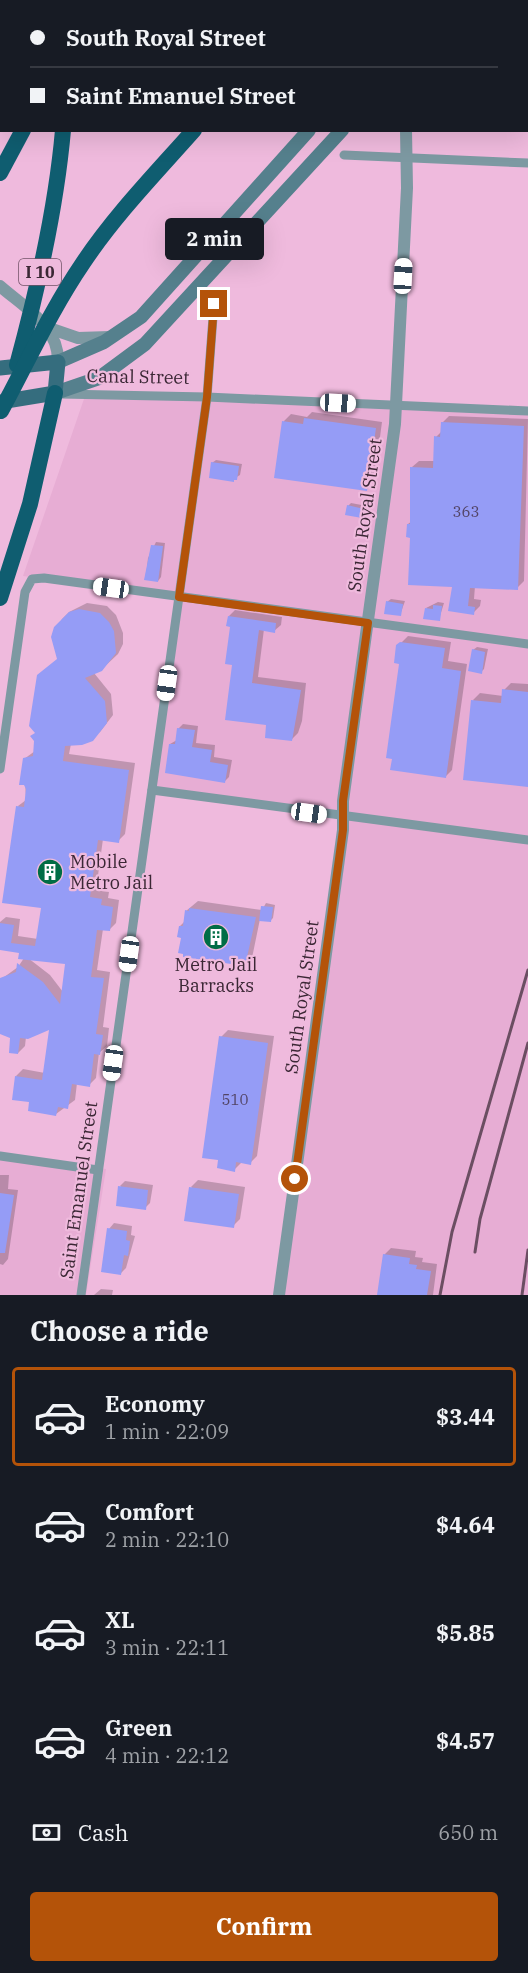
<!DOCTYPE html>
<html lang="en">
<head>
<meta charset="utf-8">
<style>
	body { margin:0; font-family:"IBM Plex Serif",serif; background:#20242c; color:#f1f3f6; height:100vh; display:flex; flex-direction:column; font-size:22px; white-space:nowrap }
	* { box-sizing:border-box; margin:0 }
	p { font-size:20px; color:#9ea1a6 }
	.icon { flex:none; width:33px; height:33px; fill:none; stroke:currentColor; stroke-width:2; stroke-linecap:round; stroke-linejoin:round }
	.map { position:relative; height:1295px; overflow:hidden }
	.drawer { display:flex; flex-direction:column; background:#171b24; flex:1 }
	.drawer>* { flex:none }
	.hud { position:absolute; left:0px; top:0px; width:528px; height:132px; box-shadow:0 6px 24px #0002; display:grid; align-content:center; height:132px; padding:0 30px; background:#171b24 }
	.end { position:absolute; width:27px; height:27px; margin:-14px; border:8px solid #b45309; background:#fff; box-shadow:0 0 0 3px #fff }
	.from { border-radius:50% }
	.bubble { position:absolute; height:42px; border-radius:6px; background:#171b24; box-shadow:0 6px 24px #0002; font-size:20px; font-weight:700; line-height:42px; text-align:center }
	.car { position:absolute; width:18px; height:36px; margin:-18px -9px; border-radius:8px; box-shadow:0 0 4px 2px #0007; background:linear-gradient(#fff 24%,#345 0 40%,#fff 0 76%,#345 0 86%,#fff 0) }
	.hud b { display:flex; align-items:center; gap:21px; height:57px; font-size:22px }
	.hud b+b { border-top:2px solid #363941 }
	.hud i { width:15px; height:15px; background:#f1f3f6 }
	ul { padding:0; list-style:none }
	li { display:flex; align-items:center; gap:18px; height:99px; margin:0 12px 9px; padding:0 18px; border:3px solid transparent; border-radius:6px }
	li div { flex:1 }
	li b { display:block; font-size:22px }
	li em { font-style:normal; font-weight:700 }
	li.active { border-color:#b45309 }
	li>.icon { width:54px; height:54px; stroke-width:1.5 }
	h2 { padding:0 30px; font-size:27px; line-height:72px }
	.pay { display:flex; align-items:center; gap:15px; height:66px; padding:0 30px; font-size:22px }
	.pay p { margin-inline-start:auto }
	.button { display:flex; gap:12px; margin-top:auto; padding:12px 30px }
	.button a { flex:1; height:69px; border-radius:6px; background:#b45309; color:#fff; font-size:24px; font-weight:700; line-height:69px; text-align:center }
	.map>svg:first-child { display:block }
</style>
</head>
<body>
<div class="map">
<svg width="528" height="1295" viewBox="0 0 528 1295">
	<rect width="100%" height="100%" fill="#efbadd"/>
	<g fill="#e7add4">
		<path d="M85,396L528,410V1295H279L343,816L152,790L179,597L23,576Z"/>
		<path d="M0,1155L106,1169L86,1295H0Z"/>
	</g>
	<g fill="#0003" fill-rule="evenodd">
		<path d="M312,412L382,422L374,482L367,489L276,476L284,421L291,414L307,417Z"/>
		<path d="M449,416L528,419L524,581L517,588L475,586L474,599L481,600L480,606L473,613L412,536L408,524L412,521V467L419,461H435L436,437L442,431V423Z"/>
		<path d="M216,460L242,464L240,475L235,478L212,463Z"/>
		<path d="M351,503L367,506L362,517L348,506Z"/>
		<path d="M156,542L165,543L161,577L158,581L146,579L148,558Z"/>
		<path d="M391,599L405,601L400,615L387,602Z"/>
		<path d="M438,602L444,603L439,619L426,608Z"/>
		<path d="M87,603L107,606L116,615L123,633V644L118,654L102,669L94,673L111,694L113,715L100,732L71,744L69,754L135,763L125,834L118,841L103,839L96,890L109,892L108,898L119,900L116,923L109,930L103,929L97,970L110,972L103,1027L109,1028L107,1046L99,1053L96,1078L89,1085L77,1083L75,1100L56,1114L31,1101L16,1076L23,1069L45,1073L51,1028L26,1037L25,1046L18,1053L12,1037L0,1030V980L18,967L24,958L21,951L0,949V922L6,917L20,919L18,936L38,939L42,907L18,806L26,800L24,759L35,751L36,733L58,658L53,637L62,619L69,612ZM28,958L66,963L63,992L50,975Z"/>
		<path d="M235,610L282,617L281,625L274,631L264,629L258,677L306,683L302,721L298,733L291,740L268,724L233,664L232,626L229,616Z"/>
		<path d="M408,636L451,642L448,661L467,664L452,770L445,777L401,662L398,646Z"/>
		<path d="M477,647L488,649L484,669L481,672L473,650Z"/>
		<path d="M511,683L528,684V786L473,700L480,693L503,696L504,690Z"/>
		<path d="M183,724L198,726L196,743L215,745L214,757L232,760L229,777L225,781L170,744L177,740L178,729Z"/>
		<path d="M198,901L262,910L266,903L275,905L273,918L270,921L260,919L252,958L245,965L183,937L180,926L185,921L186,911Z"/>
		<path d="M228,1030L274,1036L257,1156L250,1163L242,1162L234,1170L221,1037Z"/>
		<path d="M0,1175H9L8,1189L18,1190L8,1259L3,1265L0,1264Z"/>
		<path d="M198,1180L245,1187L240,1219L233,1226L191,1187Z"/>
		<path d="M125,1181L153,1185L150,1203L145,1208L120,1186Z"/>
		<path d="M114,1223L132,1226L131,1235L135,1236L126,1268L121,1273L109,1229Z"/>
		<path d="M391,1248L416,1251L415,1257L423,1258L422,1262L437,1264L433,1295H379L384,1255Z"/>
		<path d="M101,1289L113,1290L112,1295H94Z"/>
	</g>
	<g fill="#959cf6">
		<path d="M304,418L376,428L367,491L274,478L282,421L303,424Z"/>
		<path d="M441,422L524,426L518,590L470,588L468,606L475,607L474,615L448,611L452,587L408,585L410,538L406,537L407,524H410V467L433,468L434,436L440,437Z"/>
		<path d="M211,462L239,466L237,480H234V482L209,478Z"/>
		<path d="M347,505L364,509L362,518L345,515Z"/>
		<path d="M151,545L163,546L158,582L144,580Z"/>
		<path d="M386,601L403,604L401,616L384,614Z"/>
		<path d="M433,605L442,606L440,621L423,619L425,608L433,609Z"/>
		<path d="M79,609L100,613L109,622L114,631L116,653L102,671L85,678L105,701L107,723L93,741L82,745L65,746L63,761L129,770L119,843L98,840L90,897L102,899L101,905L113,907L110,931L97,930L91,977L104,978L96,1034L103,1035L100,1055L94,1054L90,1087L72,1084L68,1109L58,1107L56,1116L28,1111L29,1102L12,1100L15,1076L42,1080L49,1030L28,1039L20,1038L18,1054L9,1053L10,1038L0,1034V978L16,972L17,963L43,982L60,1004L65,964L18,959L19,953L0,950V923L14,925L11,943L35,946L41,908L2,903L16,806L24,807L26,789L24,785H19L23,758L33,756L34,741L30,736L35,733L29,726L37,675L57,659L51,637L54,627L69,612Z"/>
		<path d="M228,616L276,623L275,633L259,630L252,683L301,690L292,741L265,738L266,725L225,720L232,665L225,664L230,627L226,626Z"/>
		<path d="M400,642L445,648L442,668L461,671L446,778L390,770L392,759L386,758L399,664L394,663L396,645Z"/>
		<path d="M472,649L485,652L482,674L468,671Z"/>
		<path d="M502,689L528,692V787L463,780L471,700L501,703Z"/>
		<path d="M177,728L195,730L192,747L212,750L210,762L228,765L225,783L165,773L169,744H175Z"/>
		<path d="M261,906L273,907L271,922L259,921Z"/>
		<path d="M189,908L256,917L245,966L183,957V954L178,953L181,938L177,937L179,926H183L185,910L189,911Z"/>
		<path d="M219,1036L268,1043L251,1165L236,1162L235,1172L217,1168L218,1160L202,1158Z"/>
		<path d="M118,1186L148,1190L146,1210L116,1206Z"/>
		<path d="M189,1187L239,1194L234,1228L184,1221Z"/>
		<path d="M0,1193L14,1195L5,1253H0Z"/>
		<path d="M107,1228L127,1231L126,1240L130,1241L128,1256L124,1255L121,1275L101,1272Z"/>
		<path d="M383,1254L410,1258L409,1264L417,1265L416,1269L431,1271L427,1295H377Z"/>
	</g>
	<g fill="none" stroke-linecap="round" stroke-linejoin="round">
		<g stroke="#7d99a2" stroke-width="9">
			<path d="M344,155L528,163"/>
			<path d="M61,394L207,397L528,411"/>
			<path d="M0,769L25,592L32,579L44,578L528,644"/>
			<path d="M152,790L528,840"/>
			<path d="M0,1156L98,1170"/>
			<path d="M81,1295L207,397L214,304"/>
		</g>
		<g stroke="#7d99a2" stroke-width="12">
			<path d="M0,286C25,308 59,326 58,362"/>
			<path d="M49,328L78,338L110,337"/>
			<path d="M279,1295L343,830V801L395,424L407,188L406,130"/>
		</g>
		<g stroke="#55808d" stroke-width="14">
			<path d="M423,2L424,0"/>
			<path d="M455,2L456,0"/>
			<path d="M58,362L104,342L141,317L309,130"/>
			<path d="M55,393L99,378L145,344L342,130"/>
		</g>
		<path stroke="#356d7e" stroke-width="15" d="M0,368L58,362L55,393L0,402"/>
		<g stroke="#0f5d70" stroke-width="16">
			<path d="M89,0L92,2"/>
			<path d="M75,2V0"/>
			<path d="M145,2L147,0"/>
			<path d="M272,2L275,0"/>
			<path d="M310,2L312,0"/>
			<path d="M0,173L23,130"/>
			<path d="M0,598L30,504L55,393"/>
		</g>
		<g stroke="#6b4e62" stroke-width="3">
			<path d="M475,1252L480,1219L528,1043"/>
			<path d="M440,1295L452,1232L528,970"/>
			<path d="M522,1295L528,1250"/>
		</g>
		<g stroke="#0f5d70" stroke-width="16">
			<path d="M17,365C38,288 56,210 63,130"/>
			<path d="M1,411C28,361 51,310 83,263C115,215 156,173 194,130"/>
		</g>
	</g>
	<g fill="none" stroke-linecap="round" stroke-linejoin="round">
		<path stroke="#b45309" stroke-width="8" d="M214,304L207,397L179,597L368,623L343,801V830L295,1179"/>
	</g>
	<defs>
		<g id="building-disc" transform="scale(1.35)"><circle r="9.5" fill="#006d45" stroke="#efbadd"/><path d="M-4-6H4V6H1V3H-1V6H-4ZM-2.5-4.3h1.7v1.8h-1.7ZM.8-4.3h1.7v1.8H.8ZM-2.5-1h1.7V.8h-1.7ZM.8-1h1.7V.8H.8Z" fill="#fff"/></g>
	</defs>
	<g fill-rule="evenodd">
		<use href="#building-disc" x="50" y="872"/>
		<use href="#building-disc" x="216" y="937"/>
	</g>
	<g text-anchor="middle" stroke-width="4.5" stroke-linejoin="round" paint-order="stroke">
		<g font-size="15" fill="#524465">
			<text x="466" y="517">363</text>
			<text x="235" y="1105">510</text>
		</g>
		<rect fill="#efbadd" stroke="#715367" stroke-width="1.5" x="19" y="259" width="42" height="26" rx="4.5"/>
		<g font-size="16" font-weight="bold" fill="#3b2735">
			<text x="40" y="278">I 10</text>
		</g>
		<g font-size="18" fill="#3b2735" stroke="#efbadd">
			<text transform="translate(138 377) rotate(1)" y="6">Canal Street</text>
			<text transform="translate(365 515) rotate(-82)" y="6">South Royal Street</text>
			<text transform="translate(302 997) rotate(-82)" y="6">South Royal Street</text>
			<text transform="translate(79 1190) rotate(-82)" y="6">Saint Emanuel Street</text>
		</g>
		<g font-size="18" fill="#3b2735" stroke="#efbadd" text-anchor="start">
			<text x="70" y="868">Mobile<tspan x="70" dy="21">Metro Jail</tspan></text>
			<text x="216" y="971" text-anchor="middle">Metro Jail<tspan x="216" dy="21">Barracks</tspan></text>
		</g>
	</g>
</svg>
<i class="end from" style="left:295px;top:1179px"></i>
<i class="end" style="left:214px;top:304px"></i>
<div class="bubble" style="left:165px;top:218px;width:99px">2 min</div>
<i class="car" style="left:403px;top:276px;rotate:3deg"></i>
<i class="car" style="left:338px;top:403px;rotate:93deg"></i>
<i class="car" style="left:111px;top:588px;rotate:278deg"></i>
<i class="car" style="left:167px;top:683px;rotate:188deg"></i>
<i class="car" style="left:309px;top:813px;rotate:98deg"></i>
<i class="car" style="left:129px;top:954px;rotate:188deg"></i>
<i class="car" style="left:113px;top:1063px;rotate:188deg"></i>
<div class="hud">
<b><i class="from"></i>South Royal Street</b>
<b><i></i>Saint Emanuel Street</b>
</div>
</div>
<section class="drawer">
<h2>Choose a ride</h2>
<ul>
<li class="active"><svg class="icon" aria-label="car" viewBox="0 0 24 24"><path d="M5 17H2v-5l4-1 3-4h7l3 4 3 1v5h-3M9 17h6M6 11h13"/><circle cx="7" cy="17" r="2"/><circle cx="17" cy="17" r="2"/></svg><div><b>Economy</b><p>1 min · 22:09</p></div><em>$3.44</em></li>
<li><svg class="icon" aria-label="car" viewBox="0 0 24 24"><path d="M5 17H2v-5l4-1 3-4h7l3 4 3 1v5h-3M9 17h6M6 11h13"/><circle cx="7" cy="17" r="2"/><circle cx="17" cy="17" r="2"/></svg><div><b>Comfort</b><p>2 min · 22:10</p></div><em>$4.64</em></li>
<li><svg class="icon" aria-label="car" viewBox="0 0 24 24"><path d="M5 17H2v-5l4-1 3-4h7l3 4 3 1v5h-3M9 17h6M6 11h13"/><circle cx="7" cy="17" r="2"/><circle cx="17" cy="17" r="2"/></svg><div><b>XL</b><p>3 min · 22:11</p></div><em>$5.85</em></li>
<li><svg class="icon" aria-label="car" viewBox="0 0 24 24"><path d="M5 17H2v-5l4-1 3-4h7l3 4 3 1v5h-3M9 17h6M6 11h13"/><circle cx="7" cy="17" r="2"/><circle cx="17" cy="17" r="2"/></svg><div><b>Green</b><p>4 min · 22:12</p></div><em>$4.57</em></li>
</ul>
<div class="pay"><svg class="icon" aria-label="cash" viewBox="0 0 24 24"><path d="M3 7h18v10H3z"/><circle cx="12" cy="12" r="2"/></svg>Cash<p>650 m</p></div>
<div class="button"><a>Confirm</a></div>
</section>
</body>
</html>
